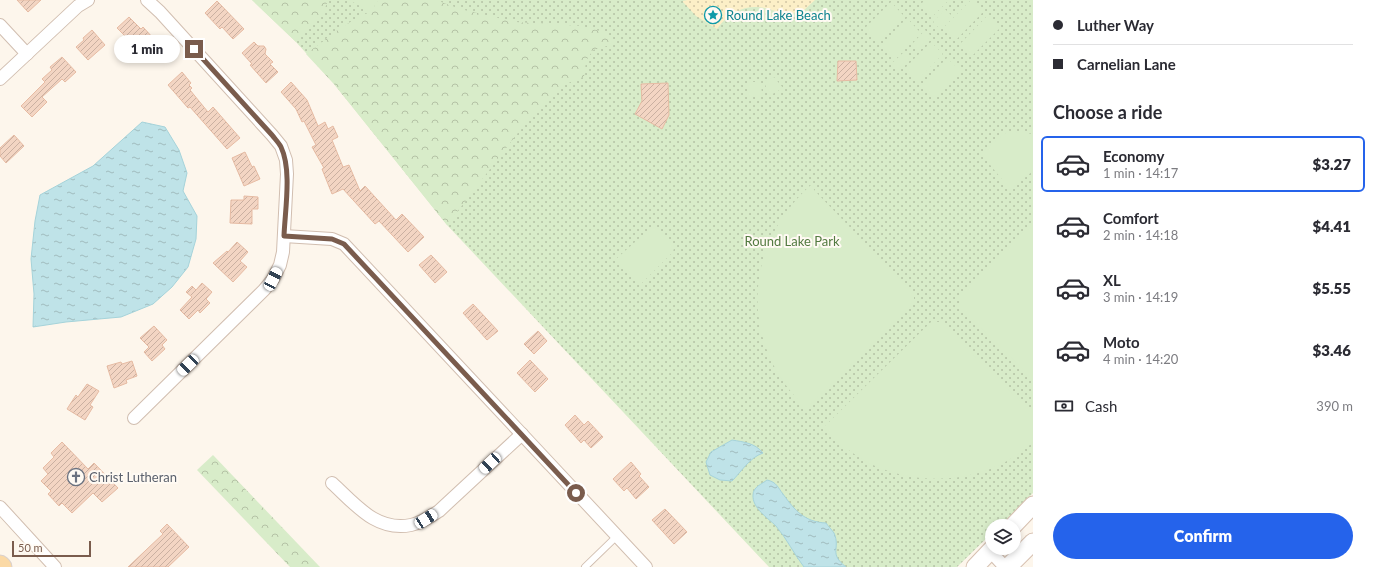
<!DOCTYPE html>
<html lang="en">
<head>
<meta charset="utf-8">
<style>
	body { margin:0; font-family:Lato,sans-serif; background:#f2f2f3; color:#2b2b33; height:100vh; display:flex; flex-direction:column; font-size:15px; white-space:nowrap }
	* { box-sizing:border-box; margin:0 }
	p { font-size:13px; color:#7c7c81 }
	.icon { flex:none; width:22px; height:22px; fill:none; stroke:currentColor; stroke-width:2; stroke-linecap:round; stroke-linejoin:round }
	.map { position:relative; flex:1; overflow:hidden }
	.side { display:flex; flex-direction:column; background:#fff; width:340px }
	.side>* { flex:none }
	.banner { display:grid; align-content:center; height:88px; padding:0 20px; background:#fff }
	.fabs { position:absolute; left:985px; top:519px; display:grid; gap:8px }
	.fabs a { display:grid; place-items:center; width:36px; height:36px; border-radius:50%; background:#fff; box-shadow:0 2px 6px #0003; font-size:20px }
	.scale { position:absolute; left:12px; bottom:10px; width:79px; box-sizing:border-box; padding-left:4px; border:2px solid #7a5c4d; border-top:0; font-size:11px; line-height:14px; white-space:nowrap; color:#7a5c4d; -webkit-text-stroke:3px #fffaf3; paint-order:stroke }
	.end { position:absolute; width:18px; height:18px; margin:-9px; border:5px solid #7a5c4d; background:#fff; box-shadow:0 0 0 2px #fff }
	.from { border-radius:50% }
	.bubble { position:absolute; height:28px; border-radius:14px; background:#fff; box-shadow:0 2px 6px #0003; font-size:13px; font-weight:800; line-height:28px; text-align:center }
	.car { position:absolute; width:12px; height:24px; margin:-12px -6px; border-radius:5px; box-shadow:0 0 3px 1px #0007; background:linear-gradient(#fff 24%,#345 0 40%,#fff 0 76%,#345 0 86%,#fff 0) }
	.banner b { display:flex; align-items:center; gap:14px; height:38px; font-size:15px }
	.banner b+b { border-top:1px solid #e1e1e2 }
	.banner i { width:10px; height:10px; background:#2b2b33 }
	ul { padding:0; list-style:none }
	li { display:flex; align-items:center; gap:12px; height:56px; margin:0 8px 6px; padding:0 12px; border:2px solid transparent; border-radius:6px }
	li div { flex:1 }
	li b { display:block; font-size:15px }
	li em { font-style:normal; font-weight:800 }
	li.selected { border-color:#2563eb }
	li>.icon { width:36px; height:36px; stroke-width:1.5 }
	h2 { padding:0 20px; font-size:18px; line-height:48px }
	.pay { display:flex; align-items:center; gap:10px; height:44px; padding:0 20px; font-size:15px }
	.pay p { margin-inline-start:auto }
	.cta { display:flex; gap:8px; margin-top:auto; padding:8px 20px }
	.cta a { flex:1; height:46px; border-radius:24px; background:#2563eb; color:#fff; font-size:16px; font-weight:800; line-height:46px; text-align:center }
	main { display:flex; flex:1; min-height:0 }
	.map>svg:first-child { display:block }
</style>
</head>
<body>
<main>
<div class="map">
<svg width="1033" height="567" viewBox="0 0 1033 567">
	<defs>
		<pattern id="grass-dots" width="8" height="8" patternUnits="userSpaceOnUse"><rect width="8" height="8" fill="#d8ecc9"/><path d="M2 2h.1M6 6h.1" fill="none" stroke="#b4c2a5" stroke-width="1.8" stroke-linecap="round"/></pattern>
		<pattern id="forest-crowns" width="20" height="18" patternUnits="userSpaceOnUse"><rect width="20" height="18" fill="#d8ecc9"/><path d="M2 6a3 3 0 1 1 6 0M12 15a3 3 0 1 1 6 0" fill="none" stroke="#b4c2a5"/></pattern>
		<pattern id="sand-dots" width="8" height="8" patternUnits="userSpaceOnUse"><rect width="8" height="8" fill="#fcefc7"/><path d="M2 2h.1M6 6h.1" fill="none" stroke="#d1c5a4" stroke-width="1.8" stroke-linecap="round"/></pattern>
		<pattern id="water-ripples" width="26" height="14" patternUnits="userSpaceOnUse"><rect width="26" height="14" fill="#bfe3e8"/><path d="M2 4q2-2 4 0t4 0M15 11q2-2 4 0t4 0" fill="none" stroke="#a0bbbe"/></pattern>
		<pattern id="building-hatch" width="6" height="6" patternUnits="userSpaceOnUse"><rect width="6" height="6" fill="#f3d5c3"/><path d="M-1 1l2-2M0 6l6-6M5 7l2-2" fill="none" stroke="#cab0a1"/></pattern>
	</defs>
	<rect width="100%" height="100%" fill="#fdf6ec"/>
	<path fill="url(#grass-dots)" d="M252,0H1033V493L1000,526H992V533L957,567H769L447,225L334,84L296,42Z"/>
	<g fill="url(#forest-crowns)">
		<path d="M252,0H328L323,14L296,42Z"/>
		<path d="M378,0H436L460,9L515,22L582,26L607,33L617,43L593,50L586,61L584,77L560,86L517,134L447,225L334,84L306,54L339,29L360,16L371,12Z"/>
		<path d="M213,455L320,567H290L197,470Z"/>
	</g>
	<path fill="url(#sand-dots)" d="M687,0H815L803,11L800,8L788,18C763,1 735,3 717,29L696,16L683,2V1Z"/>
	<g fill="#d8ecc9">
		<path d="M349,0H378L371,12Z"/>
		<path d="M925,0H949L933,16L921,4Z"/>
		<path d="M971,0L983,12L957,39L944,27Z"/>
		<path d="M891,2L903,15L876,42L864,29Z"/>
		<path d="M945,9L951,15L939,28L933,22Z"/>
		<path d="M987,16L1000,28L973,55L961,43Z"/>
		<path d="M907,18L919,31L893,58L881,45Z"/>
		<path d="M925,30L931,36L919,49L913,43Z"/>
		<path d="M931,42L943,54L917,81L904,69Z"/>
		<path d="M905,51L911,57L898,69L892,63Z"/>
		<path d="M947,58L960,70L933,97L921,85Z"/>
		<path d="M774,77L783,88L769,96L764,81Z"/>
		<path d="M750,82H761L762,97L746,96Z"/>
		<path d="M1008,131L1033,134V171L1012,188H1009L982,155L983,151Z"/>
		<path d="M811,185L815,191L914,294V304L806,408C739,345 742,246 811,185Z"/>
		<path d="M1033,223V380L959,305V295Z"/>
		<path d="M653,226L674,248L673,252L640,285L616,259Z"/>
		<path d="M931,322H941L1033,415V442C989,484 919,489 867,462C850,453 837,440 824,427L827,423L829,422Z"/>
	</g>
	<g fill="url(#water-ripples)" stroke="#a5d3da">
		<path d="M142,122L165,127L179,150L187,173L183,191L197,216L196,239L188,267L172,287L153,304L121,317L66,322L33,327L34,294L31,259L35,221L40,195L93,166Z"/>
		<path d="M732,440C744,442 755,443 763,453C749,458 742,471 732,481L720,480L710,475L706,462L711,452Z"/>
		<path d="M767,480C777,482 778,488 783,494C795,511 805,522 826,523C828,526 832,530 834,533C841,549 828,553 846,567H804C794,554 787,539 776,526C768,518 752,508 753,495C753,487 762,484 767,480Z"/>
	</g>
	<g fill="url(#building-hatch)" stroke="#e6bba3">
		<path d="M17,0H41L28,12Z"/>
		<path d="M217,1L244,29L233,39L222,27L220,29L205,13Z"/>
		<path d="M129,17L141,29L143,27L154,39L138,54L129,45L131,42L117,28Z"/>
		<path d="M92,30L105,45L88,60L76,47L84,40L83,38Z"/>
		<path d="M254,42L258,46H264L266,49L265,54L273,62L270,64L278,72L266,83L250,65L252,64L242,53Z"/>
		<path d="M62,57L76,72L65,82L62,79L42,97L47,102L32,117L21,106L45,82L42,79L52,70L50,67Z"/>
		<path d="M838,61H856L857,80L837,81Z"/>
		<path d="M182,72L191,83L189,85L192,88L190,90L208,112L213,107L240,138L227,149L190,107L188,108L168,85Z"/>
		<path d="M291,82L307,100L318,126L325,122L328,129L333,126L338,137L332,140L343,167L349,165L360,191L365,186L396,220L402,214L424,237L408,252L379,221L375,224L343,189L332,194L322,169L324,168L312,147L316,145L304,121L302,122L296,109L281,92Z"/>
		<path d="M668,83L669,115L662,129L635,114L642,101L641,84Z"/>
		<path d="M14,135L24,146L6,163L0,156V148Z"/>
		<path d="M245,152L252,167L254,166L260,179L244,186L232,158Z"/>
		<path d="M244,196L258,197V209H252V224L230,223L231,200H244Z"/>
		<path d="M237,242L248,252L240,261L247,267L233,282L213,263L227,251L228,252Z"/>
		<path d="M431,255L447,272L435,283L419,265Z"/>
		<path d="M202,283L212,292L206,299L210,303L200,313L198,310L189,319L180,310L192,297L186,292L192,286L196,290Z"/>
		<path d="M473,304L498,331L487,340L463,313Z"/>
		<path d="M154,326L167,340L162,345L165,349L152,361L144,352L149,347L140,338Z"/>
		<path d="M538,331L547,341L534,354L524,344Z"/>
		<path d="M530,360L548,379L535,392L517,373Z"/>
		<path d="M132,361L137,376L126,380L127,383L114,388L107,366L121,362L122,364Z"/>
		<path d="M87,384L99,391L90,405L93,407L85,420L67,409L76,395L78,397Z"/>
		<path d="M575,415L584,425L588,421L603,437L591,448L584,440L581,443L565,425Z"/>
		<path d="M62,442L88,469L94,463L118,488L102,502L93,493L72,513L62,503L59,506L48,494L51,491L41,481L48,474L43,468L54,457L51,453Z"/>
		<path d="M631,462L641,474L639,476L649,487L636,499L627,488L624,491L613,479Z"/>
		<path d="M665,509L687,532L674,544L652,520Z"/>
		<path d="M167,524L189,547L168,567H128L163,534L160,531Z"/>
	</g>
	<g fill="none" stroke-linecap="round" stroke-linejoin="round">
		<g stroke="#d1beb0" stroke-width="8">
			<path id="service" d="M585,567L617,536"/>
		</g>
		<g stroke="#d1beb0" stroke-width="14">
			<g id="minor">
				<path d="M0,25L27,54"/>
				<path d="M0,79L78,6L88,0"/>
				<path d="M284,236L332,239L344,244L646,567"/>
				<path d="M134,418L264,290L273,279L280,265L283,252L287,174L286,160L281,146L272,135L160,12L147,0"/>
				<path d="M332,483C355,504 376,532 411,525C421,523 431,516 439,511L522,434"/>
				<path d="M0,507L55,567"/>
				<path d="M990,551L1005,567"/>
			</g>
		</g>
		<g stroke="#d6c0b0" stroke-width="19">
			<g id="secondary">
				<path d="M1013,526L1033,505"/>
				<path d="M975,567L993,548"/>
				<path d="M1008,567L1033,542"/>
			</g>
		</g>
		<g stroke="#dad1cd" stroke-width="21">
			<path id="primary" d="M0,565L2,567"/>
		</g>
		<use href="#service" stroke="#fff" stroke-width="6"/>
		<use href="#minor" stroke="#fff" stroke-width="12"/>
		<use href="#secondary" stroke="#fff" stroke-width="17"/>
		<use href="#primary" stroke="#fbd9a5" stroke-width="19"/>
	</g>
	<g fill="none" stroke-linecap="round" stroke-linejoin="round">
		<path stroke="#7a5c4d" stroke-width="5" d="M194,49L272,135C275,139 279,143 281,147C292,170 285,210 284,236L332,239L344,244L576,493"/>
	</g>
	<defs>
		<g id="sight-ring" transform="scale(0.9)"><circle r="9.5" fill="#fffaf3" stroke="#0f9aa8" stroke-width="1.5"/><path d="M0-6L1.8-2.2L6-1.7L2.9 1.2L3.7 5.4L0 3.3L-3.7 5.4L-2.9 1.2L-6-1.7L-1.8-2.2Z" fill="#0f9aa8"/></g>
		<g id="church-ring" transform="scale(0.9)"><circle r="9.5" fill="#fffaf3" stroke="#6b7280" stroke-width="1.5"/><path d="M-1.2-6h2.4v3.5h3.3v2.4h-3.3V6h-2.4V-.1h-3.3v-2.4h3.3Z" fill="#6b7280"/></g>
	</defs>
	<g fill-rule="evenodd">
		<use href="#sight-ring" x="713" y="15"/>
		<use href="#church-ring" x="76" y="477"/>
	</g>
	<g text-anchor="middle" stroke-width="4" stroke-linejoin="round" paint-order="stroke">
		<g font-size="13" fill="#0d838f" stroke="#fffaf3" text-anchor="start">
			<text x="726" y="20">Round Lake Beach</text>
		</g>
		<g font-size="13" fill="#537a41" stroke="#fffaf3">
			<text x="792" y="246">Round Lake Park</text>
		</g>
		<g font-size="13" fill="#5b616d" stroke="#fffaf3" text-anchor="start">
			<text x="89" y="482">Christ Lutheran</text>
		</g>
	</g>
</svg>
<div class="fabs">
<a><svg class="icon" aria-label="layers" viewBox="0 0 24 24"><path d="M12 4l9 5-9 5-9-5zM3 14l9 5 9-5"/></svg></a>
</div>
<div class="scale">50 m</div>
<i class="end from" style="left:576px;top:493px"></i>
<i class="end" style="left:194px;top:49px"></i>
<div class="bubble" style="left:114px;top:35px;width:66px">1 min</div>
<i class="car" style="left:273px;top:279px;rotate:27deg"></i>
<i class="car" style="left:188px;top:365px;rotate:226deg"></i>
<i class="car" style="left:490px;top:463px;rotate:227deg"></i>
<i class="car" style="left:426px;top:519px;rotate:57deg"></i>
</div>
<section class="side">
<div class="banner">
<b><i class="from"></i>Luther Way</b>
<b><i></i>Carnelian Lane</b>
</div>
<h2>Choose a ride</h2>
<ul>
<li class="selected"><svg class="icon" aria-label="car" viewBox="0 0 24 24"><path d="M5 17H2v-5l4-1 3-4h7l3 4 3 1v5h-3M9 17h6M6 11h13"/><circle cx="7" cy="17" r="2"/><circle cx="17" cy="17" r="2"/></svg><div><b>Economy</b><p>1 min · 14:17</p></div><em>$3.27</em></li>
<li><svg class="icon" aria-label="car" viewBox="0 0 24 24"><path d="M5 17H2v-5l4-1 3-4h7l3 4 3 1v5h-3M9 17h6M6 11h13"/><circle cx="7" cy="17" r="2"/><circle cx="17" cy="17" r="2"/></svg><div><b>Comfort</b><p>2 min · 14:18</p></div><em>$4.41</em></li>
<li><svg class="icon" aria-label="car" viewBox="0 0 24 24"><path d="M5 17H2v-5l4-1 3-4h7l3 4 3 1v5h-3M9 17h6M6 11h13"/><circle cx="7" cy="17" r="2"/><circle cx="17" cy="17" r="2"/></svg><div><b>XL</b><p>3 min · 14:19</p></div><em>$5.55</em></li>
<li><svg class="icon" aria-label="car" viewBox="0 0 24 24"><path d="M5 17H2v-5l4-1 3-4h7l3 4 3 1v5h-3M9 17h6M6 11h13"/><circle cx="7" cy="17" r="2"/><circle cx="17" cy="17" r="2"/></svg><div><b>Moto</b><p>4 min · 14:20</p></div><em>$3.46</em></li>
</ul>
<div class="pay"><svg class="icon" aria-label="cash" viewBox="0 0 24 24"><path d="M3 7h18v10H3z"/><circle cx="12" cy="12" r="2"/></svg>Cash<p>390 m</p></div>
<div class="cta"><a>Confirm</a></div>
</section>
</main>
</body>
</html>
